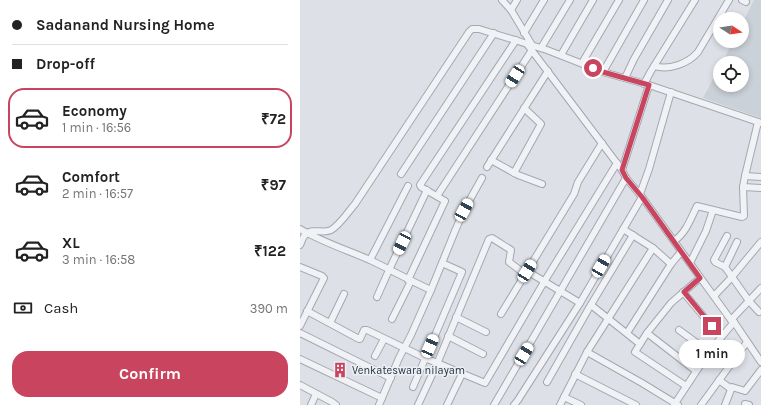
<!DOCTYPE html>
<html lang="en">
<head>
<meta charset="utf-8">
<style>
	body { margin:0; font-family:Karla,sans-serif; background:#f6f6f6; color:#222; height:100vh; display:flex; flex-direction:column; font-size:15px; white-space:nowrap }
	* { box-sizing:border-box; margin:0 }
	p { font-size:13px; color:#767676 }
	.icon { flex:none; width:22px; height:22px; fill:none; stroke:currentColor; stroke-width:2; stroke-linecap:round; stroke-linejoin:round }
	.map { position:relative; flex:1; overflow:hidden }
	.side { display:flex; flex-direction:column; background:#fff; width:300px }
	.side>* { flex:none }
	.hud { display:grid; align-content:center; height:88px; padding:0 12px; background:#fff }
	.needle { width:26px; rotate:102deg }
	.buttons { position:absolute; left:413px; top:12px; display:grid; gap:8px }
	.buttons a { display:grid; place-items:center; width:36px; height:36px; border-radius:50%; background:#fff; box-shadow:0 2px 6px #0003; font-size:20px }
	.end { position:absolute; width:18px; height:18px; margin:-9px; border:5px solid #c9445f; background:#fff; box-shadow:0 0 0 2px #fff }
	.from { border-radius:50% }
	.bubble { position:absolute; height:28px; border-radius:14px; background:#fff; box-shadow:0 2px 6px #0003; font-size:13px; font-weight:700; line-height:28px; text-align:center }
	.car { position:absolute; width:12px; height:24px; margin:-12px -6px; border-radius:5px; box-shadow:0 0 3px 1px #0007; background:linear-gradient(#fff 24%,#345 0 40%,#fff 0 76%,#345 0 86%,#fff 0) }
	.hud b { display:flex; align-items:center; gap:14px; height:38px; font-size:15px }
	.hud b+b { border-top:1px solid #e0e0e0 }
	.hud i { width:10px; height:10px; background:#222 }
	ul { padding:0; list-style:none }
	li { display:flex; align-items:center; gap:12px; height:60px; margin:0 8px 6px; padding:0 4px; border:2px solid transparent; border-radius:16px }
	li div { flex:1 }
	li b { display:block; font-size:15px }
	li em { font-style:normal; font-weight:700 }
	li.active { border-color:#c9445f }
	li>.icon { width:36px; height:36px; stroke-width:1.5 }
	.pay { display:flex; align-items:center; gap:10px; height:44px; padding:0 12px; font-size:15px }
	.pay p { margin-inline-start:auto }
	.primary-button { display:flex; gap:8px; margin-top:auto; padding:8px 12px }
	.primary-button a { flex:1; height:46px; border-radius:16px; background:#c9445f; color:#fff; font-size:16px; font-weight:700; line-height:46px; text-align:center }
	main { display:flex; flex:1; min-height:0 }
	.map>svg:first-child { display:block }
</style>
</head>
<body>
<main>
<section class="side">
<div class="hud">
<b><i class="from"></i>Sadanand Nursing Home</b>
<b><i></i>Drop-off</b>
</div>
<ul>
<li class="active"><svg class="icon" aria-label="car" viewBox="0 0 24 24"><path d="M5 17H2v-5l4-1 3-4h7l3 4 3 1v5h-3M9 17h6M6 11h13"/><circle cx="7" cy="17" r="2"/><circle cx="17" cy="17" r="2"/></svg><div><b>Economy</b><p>1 min · 16:56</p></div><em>₹72</em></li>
<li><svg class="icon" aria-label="car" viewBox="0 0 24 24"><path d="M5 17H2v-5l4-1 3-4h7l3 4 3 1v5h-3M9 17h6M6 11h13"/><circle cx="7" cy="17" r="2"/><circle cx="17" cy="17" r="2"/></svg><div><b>Comfort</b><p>2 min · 16:57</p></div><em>₹97</em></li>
<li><svg class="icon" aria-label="car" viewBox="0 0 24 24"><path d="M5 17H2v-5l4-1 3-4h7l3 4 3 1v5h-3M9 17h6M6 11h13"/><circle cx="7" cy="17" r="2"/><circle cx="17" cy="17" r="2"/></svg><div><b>XL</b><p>3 min · 16:58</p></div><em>₹122</em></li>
</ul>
<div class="pay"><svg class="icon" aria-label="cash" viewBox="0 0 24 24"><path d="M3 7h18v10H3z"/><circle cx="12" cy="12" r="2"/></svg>Cash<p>390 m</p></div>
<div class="primary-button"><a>Confirm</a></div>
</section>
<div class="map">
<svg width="461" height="405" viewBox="0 0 461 405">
	<rect width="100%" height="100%" fill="#dde1e7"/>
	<path fill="#cbd1d8" d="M454,0H461V118L403,98L420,66V85H442V63H422L433,41H442V24Z"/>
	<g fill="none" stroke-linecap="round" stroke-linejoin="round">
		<g stroke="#a3a8b1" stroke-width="8">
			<g id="minor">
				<path d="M202,0L211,10L232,45"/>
				<path d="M442,0L446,2"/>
				<path d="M211,10L217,0"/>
				<path d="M224,33L244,0"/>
				<path d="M227,44L322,170L326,178L342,197L431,320L434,322L461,362"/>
				<path d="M241,48L270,0"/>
				<path d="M261,55L293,0"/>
				<path d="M282,63L319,0"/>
				<path d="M354,66C369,71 389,63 398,52L429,0"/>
				<path d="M303,72L344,0"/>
				<path d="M325,78L334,59L368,0"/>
				<path d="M344,84L351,71L395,0"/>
				<path d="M191,160L218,175L242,184"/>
				<path d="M187,167L248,71"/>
				<path d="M322,170L349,85"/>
				<path d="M214,173L241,124L224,108"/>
				<path d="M101,174L194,33"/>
				<path d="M445,176L461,177"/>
				<path d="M443,187L461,188"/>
				<path d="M340,194L349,169L371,92"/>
				<path d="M137,196L232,50"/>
				<path d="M0,229C22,242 47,250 70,260C91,270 111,281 131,290"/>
				<path d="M323,229L353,248L371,264"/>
				<path d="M427,236L414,260L415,262L425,267L437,242"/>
				<path d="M374,241C386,233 391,218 397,206L442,217L444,216L443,187L445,176L458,122"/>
				<path d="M0,245C2,241 3,236 6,234C12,228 24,234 31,230C40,225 48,212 55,204L169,32L172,29H179L247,50L303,72L349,85L461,123"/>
				<path d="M70,260L108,186"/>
				<path d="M390,263L406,231L413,210"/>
				<path d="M0,267L22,276L24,278L0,326"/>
				<path d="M425,267L449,301L459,312"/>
				<path d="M227,271L280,303"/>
				<path d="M108,280L145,201L121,187L120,185L216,40"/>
				<path d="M383,292L421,337"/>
				<path d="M414,296L431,278L461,242"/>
				<path d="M77,297L89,270L127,190"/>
				<path d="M291,305L340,344"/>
				<path d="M7,311L59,339H60L64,330H67L125,358L185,383L244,282L317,163"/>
				<path d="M201,314L274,194L278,182L302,143"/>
				<path d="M156,317L186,332"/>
				<path d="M92,319L111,281"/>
				<path d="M431,320L461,288"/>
				<path d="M30,323L44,294"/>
				<path d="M379,330L409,352"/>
				<path d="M0,333L91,378"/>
				<path d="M327,333L371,264L381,252"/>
				<path d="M347,333L396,371"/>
				<path d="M148,336L183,354"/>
				<path d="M287,352L342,383L378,405"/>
				<path d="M75,356L84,339"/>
				<path d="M0,359L82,398"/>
				<path d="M275,374L336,405"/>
				<path d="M419,380L431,389"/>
				<path d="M247,382L289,308L333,235"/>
				<path d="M0,385L32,402L36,405"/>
				<path d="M386,386L335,352L347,333L371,303L400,278"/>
				<path d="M113,387L162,272L142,263"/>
				<path d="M264,397L281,405"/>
				<path d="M11,405L16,394"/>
				<path d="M79,405L99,358L111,335L131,290L155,231L164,210L182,178"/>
				<path d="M118,405L137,364L189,239L192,238L211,250L209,262L225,274"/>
				<path d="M147,405L162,374"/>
				<path d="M194,405L326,178"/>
				<path d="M214,405L218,400L280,303L342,197"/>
				<path d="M260,405L287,352L353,248"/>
				<path d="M374,405L409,352L434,322"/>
				<path d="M401,405L447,342"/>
				<path d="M425,405L432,387L445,391L461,370"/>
				<path d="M445,405V404L449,405"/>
			</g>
		</g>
		<use href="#minor" stroke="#f0f2f5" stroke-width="6"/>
	</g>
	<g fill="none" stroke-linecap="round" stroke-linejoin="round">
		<path stroke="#c9445f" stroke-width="5" d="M293,68L303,72L349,85L322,170L326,178L342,197L400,278L384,292L412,326"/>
	</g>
	<defs>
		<g id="building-bare" transform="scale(1.2)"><path d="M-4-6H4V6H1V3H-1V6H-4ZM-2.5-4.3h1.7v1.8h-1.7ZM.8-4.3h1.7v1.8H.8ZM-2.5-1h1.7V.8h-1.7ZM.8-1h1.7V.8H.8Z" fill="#c9445f" stroke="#ecf0f4" stroke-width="2.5" paint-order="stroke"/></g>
	</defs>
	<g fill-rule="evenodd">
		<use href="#building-bare" x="40" y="370"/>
	</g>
	<g text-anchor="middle" stroke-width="3" stroke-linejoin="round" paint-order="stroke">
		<g font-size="11" fill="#27303d" stroke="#ecf0f4" text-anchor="start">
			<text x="52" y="374">Venkateswara nilayam</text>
		</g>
	</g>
</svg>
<div class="buttons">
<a><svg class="needle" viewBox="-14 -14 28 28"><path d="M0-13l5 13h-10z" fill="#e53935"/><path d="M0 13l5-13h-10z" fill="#767676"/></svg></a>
<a><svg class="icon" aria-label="locate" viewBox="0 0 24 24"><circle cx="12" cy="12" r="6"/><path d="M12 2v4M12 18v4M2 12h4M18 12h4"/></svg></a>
</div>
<i class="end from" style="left:293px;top:68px"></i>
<i class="end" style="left:412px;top:326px"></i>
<div class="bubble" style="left:379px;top:340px;width:66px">1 min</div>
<i class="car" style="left:215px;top:76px;rotate:213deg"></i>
<i class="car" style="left:164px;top:210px;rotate:29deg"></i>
<i class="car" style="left:102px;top:243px;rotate:206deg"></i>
<i class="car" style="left:301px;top:266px;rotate:30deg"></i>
<i class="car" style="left:227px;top:271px;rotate:31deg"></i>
<i class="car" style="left:130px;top:346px;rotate:23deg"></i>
<i class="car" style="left:224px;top:354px;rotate:31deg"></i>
</div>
</main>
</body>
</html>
